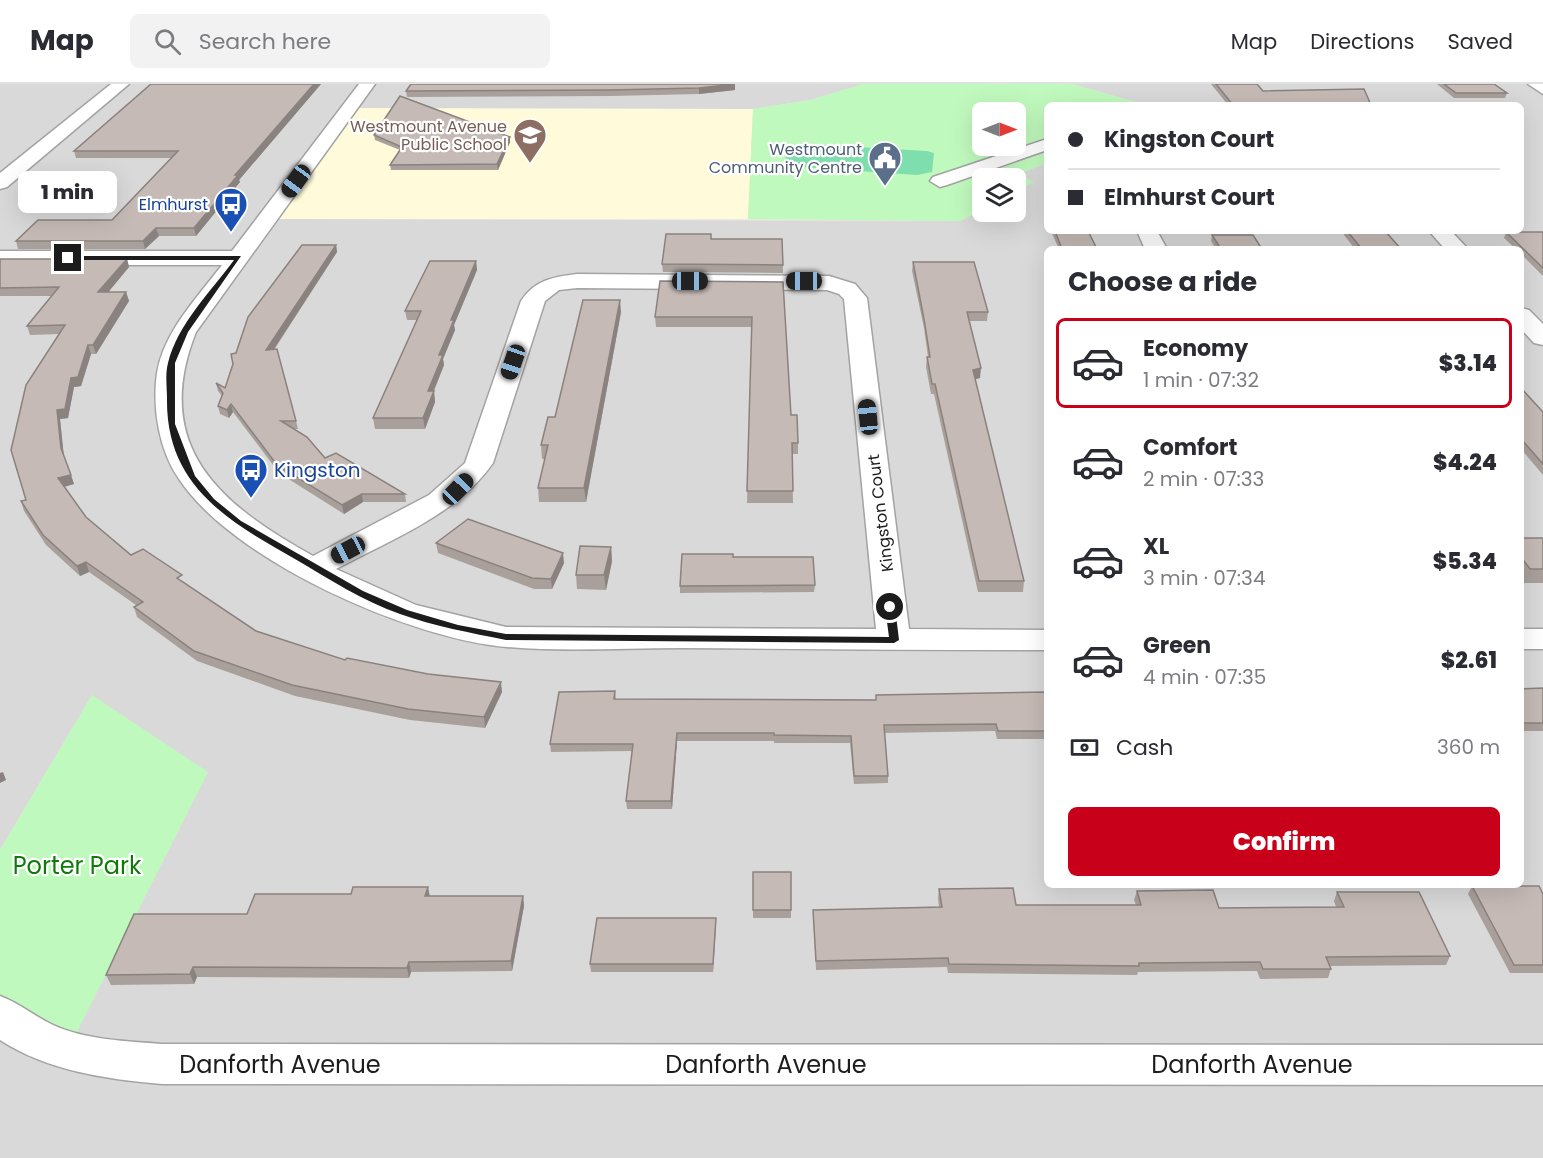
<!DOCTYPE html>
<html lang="en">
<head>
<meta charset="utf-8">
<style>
	body { margin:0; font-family:Poppins,sans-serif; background:#f2f2f3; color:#2b2b33; height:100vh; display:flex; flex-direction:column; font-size:22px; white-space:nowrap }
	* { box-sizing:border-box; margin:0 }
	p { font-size:20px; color:#7c7c81 }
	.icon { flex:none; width:33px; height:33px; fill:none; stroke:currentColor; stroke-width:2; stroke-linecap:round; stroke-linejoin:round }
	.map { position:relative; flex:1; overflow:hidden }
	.sheet { position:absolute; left:1044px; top:162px; width:480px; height:642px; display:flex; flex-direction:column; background:#fff; border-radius:9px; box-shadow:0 6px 24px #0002 }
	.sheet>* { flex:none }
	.hud { position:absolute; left:1044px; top:18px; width:480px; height:132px; border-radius:9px; box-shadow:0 6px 24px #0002; display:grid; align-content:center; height:132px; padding:0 24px; background:#fff }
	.needle { width:39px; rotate:90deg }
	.tools { position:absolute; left:972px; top:18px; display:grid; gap:12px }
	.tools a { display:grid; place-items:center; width:54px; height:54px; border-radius:9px; background:#fff; box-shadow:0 6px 24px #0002; font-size:30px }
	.end { position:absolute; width:27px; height:27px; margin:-14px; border:8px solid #1c1c1c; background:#fff; box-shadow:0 0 0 3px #fff }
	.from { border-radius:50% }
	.bubble { position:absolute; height:42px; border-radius:9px; background:#fff; box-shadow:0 6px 24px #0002; font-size:20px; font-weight:800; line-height:42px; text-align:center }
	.car { position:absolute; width:18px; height:36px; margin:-18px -9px; border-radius:8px; box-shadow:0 0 4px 2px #0007; background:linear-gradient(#222 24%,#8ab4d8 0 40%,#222 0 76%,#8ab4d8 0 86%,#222 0) }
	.hud b { display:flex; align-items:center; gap:21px; height:57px; font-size:22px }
	.hud b+b { border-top:2px solid #e1e1e2 }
	.hud i { width:15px; height:15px; background:#2b2b33 }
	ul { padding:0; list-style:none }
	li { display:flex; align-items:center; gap:18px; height:90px; margin:0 12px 9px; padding:0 12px; border:3px solid transparent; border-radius:9px }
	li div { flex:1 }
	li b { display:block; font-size:22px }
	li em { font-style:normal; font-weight:800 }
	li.current { border-color:#c8001a }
	li>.icon { width:54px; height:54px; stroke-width:1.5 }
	h2 { padding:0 24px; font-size:27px; line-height:72px }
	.pay { display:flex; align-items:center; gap:15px; height:66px; padding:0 24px; font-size:22px }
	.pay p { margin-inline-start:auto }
	.primary-button { display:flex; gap:12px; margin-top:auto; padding:12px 24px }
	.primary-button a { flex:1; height:69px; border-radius:9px; background:#c8001a; color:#fff; font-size:24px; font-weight:800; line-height:69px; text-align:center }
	header { display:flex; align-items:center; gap:36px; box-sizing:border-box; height:84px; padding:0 30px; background:#fff; border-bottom:2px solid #e1e1e2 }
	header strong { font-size:28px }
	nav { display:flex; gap:33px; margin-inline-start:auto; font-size:21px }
	.search { width:420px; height:54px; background:#f2f2f3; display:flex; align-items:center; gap:15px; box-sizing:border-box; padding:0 21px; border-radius:9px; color:#7c7c81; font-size:22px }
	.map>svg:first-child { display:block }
</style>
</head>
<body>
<header>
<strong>Map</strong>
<div class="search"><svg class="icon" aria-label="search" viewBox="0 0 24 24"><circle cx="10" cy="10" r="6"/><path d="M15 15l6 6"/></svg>Search here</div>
<nav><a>Map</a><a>Directions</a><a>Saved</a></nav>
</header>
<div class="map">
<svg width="1543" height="1074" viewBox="0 0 1543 1074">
	<rect width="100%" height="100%" fill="#eee8e2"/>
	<path fill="#dad9d9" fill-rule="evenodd" d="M0,0H863L811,16L753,25L350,24L271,135L960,137L982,125V128H1016V107L1033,98L1015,91L1047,79V147H1521V21H1146L1072,0H1543V1074H0V922L92,611L0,766ZM1047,165H1521V801H1047Z"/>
	<path fill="#fffad9" d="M350,24L753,25L748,135H270Z"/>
	<g fill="#c0f9bd" fill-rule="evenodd">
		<path d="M863,0H1072L1146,21H1047V79L1016,91L1034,98L1016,107V94H982V125L961,137L748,135L753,25L811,16ZM982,28H1016V62H982Z"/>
		<path d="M92,611L208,688L71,960L0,922V766Z"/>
	</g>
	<path fill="#7fdead" d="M806,60L927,67L934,69L932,88L917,91L786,82L784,79L789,64Z"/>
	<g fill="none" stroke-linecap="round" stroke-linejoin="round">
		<g stroke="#a3a3a3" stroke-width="3">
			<g id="minor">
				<path d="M111,0H129L7,103L0,105V89Z"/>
				<path d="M359,0H375L196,248C150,363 221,421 313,472L429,411L465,379L521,217C535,196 553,193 577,190L829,192L855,200L867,214L909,545L1047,546V566C925,566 804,565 682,564C624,564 565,568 507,563C411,555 233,477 179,395C159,366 152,323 157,289C164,247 198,213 222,181H0V167H232ZM577,204L827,206L839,210L844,215L876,545L506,543L416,521L336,485C390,456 457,431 493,379L545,217L559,206Z"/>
				<path d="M1528,0H1543V10Z"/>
				<path d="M1047,55V66L947,101L940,103L930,97L933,93Z"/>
				<path d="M1137,147H1157L1167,165H1145Z"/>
				<path d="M1429,147H1451L1468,165H1445Z"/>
				<path d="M1521,224L1529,226L1543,240V261L1534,259L1521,245Z"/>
				<rect x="1521" y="545" width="22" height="20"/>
				<path d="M0,912C19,919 34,932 53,941C86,956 126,957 162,960L1543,961V1001L162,1000C106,995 48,987 0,956Z"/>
			</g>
		</g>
		<use href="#minor" fill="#fff" fill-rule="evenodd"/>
	</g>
	<g fill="#a9a09c">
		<path d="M151,0H321L239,96L240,98L196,152H159L145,165H18L16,157L112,136L171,74H76L74,67Z"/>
		<path d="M735,0V6L699,10L611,12L407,13L406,7Z"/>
		<path d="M1211,0H1257L1263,7L1371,21H1228Z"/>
		<path d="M1437,0H1494L1507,9L1505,14H1454Z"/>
		<path d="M374,51L510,58L498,86H391L390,81L400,66L375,56Z"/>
		<path d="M1045,124H1047V136L1044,130Z"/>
		<path d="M1051,147H1088L1097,165H1059Z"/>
		<path d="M1341,147H1385L1401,165H1355L1344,151L1345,148Z"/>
		<path d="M1506,148H1543V192L1521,170V165H1516L1504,154Z"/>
		<path d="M1212,151L1262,165H1216L1211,157Z"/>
		<path d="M711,155H782L783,189L663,188L662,180Z"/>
		<path d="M336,161L337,168L274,266L296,337L298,345H294L325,374L405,410L406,418H363L344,430L279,389L233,328L229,334L220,330L218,322L222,312L218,307L216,299L225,304L236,269Z"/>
		<path d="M0,175H127L129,183L108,208H126L129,217L96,270H91L81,302L74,303L68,334L60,335L64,373L74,400L65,403L86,433L131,471L184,498L256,547L345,576L502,608L485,644L410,636L295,612L197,577L137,533L134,523L136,521L89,488L80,492L46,461L24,427L21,417L26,416L60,250L30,251L27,242L52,212H0Z"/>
		<path d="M476,177L477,186L454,241L455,246L443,275L444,281L434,307L435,318L425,345H375L373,334L417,236H407L405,227Z"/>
		<path d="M913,178L988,228L987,237H969L980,294L975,295L1024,497L1023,508H978L934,310H931L926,283L927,273H928L924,244L912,187Z"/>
		<path d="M783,198L791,331L798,359V370H792L793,419H747L752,243H656L655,233Z"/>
		<path d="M621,228L586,418H539L538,404L545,375H542L541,361L555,333Z"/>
		<path d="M1521,300L1524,303L1523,305L1543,328V391L1521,365Z"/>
		<path d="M1521,454H1543V499H1524L1521,495Z"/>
		<path d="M436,459L564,479L552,505H534L438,469Z"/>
		<path d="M611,463L612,477L606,506L577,505L576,491Z"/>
		<path d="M815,501L814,508L680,509V502Z"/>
		<path d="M1543,604V647H1521V605Z"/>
		<path d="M615,607L616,615L876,616V611L1047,608V655H997L995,647L884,649L888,692V699L854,700L850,659H774V657H677L672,725H627L626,717L632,667L551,668L550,660Z"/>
		<rect x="753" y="788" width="38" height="46"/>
		<path d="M1472,802L1543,810V889H1510L1468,810Z"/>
		<path d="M939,805L1016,821H1136L1134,816L1137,807L1219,824L1336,823L1334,817L1337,808L1450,872L1446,881L1330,882L1331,885L1328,894L1260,895L1257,887L1138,888L1137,891L948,889L947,883L816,886L813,826L939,824L938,814Z"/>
		<path d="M430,812H523L524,822L512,887L411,888L409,894L197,893L194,900L111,901L106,891L247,830Z"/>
		<path d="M716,834L713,888H591L590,880Z"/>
	</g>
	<g fill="#8a827f">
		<path d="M314,0H321L239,96L240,98L196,152L194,144L235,91Z"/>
		<path d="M735,0V6L699,10V4Z"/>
		<path d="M510,53V58L498,86L497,80Z"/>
		<path d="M156,144L159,152L145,165L143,157Z"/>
		<path d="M336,161L337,168L268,274L266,266Z"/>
		<path d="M127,175L129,183L101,217L98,208Z"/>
		<path d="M476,177L477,186L454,241L455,246L443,275L444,281L429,318L428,307L439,271L451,236Z"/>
		<path d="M126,208L129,217L96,270L93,261Z"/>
		<path d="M620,216L621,228L586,418L584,404Z"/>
		<path d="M88,261L91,270L81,302L74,303L68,334L60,335L64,374L61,364L57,326L71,294Z"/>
		<path d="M981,284L980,294L972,296L973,286Z"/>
		<path d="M434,307L435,318L425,345L423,334Z"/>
		<path d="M231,320L233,328L229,334L227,326Z"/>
		<path d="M71,391L74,400L62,403L58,394Z"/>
		<path d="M362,410L363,418L344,430L342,421Z"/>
		<path d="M611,463L612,477L606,506L604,491Z"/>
		<path d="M563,469L564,479L552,505L551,495Z"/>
		<path d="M86,478L89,488L80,492L77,482Z"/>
		<path d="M501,598L502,608L485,644L484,633Z"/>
		<path d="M677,649V657L672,725L671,717Z"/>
		<path d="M3,688L6,696L0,699V689Z"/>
		<path d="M428,803L430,813L425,812Z"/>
		<path d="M523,812L524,822L512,887L511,877Z"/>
		<path d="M716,834V842L713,888V880Z"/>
		<path d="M409,878L411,888L409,894L407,884Z"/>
		<path d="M193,883L197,893L194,900L190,890Z"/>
	</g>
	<g fill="#c5bab5" stroke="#8a827f" stroke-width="1.5">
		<path d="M151,0H314L235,91H238L194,144H156L143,157H16L38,136H112L178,67H74Z"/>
		<path d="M411,0H735L699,4L610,6L406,7Z"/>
		<path d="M1216,0H1257L1263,7L1364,5L1371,21H1233Z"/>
		<path d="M1444,0H1494L1507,9H1456Z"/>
		<path d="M400,12L510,53L497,80L390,81L402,63L374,51Z"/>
		<path d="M1055,147H1088L1097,165H1062Z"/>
		<path d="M1347,147H1385L1401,165H1362Z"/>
		<path d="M1506,148H1543V184Z"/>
		<path d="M666,150H711V155H782L783,181L662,180Z"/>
		<path d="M1212,151H1253L1262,165H1221Z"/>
		<path d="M302,161H336L266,266L277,265L296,337H281L307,353L325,374L336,369L405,410H362L342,421L277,381L231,320L227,326L218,322L223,309L216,299L225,304L233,280L231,270L236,269L248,233Z"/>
		<path d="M0,175H127L98,208H126L93,261H88L78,293L71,294L65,325L57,326L61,364L71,391L58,394L86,433L131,471L143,465L182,491L177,494L256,547L345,576L347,574L428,590L501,598L484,633L408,625L292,601L194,567L134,523L143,518L86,478L77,482L43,451L21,417L26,416L11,366L26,301L65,241L27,242L59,203L0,204Z"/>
		<path d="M430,177H476L451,236H454L439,271H443L428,307H434L423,334H373L421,227H405Z"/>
		<path d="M913,178H974L988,228H967L981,284L973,286L1024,497H979L935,300H932L927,273H930L924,235Z"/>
		<path d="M660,197L783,198L791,331H797L798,359H792L793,407H747L752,233H655Z"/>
		<path d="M583,216H620L584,404H538L548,361H541L548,333H555Z"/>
		<path d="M1521,304L1543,328V380L1521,355Z"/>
		<path d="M468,435L563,469L551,495L532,494L436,459Z"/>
		<path d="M1521,454H1543V485H1530L1521,473Z"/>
		<path d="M580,462L611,463L604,491H576Z"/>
		<path d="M682,470H733V473H813L815,501L680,502Z"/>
		<path d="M1543,604V639H1521V605Z"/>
		<path d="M615,607L614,615L876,616V611L1047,608V647H998L996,640L884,641L888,692H854L851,652L774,651V649H677L671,717H626L633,660H550L559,608Z"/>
		<rect x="753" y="788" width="38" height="38"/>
		<path d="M1472,802H1539L1543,810V881H1514Z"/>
		<path d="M353,803H428L425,812H523L511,877L409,878L407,884L193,883L190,890L106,891L134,830H247L255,810H351Z"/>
		<path d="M1013,804L1016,821H1141L1137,807L1213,806L1219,824L1344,823L1337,808H1419L1450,872L1326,873L1331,885H1263L1260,878L1139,879V882L949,880L948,874L816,877L813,826L942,823L939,805Z"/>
		<path d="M597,834H716L713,880H590Z"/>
	</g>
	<path fill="#1c1c1c" d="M68,172H241L188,248L175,279V340L195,392L214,415L241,437L363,507L407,526L458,541L506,550L889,553L885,523L890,520L895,523L899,556L894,559L506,556C471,549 434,542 400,530C363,517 329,495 295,475C228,437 166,402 167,315C167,304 165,290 168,279C177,241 212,206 234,176H66Z"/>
	<defs>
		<g id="school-pin" transform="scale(1.725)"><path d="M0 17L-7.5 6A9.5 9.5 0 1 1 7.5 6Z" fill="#8d6e63" stroke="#fff"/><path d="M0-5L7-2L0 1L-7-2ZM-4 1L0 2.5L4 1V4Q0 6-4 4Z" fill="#fff"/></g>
		<g id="civic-pin" transform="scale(1.725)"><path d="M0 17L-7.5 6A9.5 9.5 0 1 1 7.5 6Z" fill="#5c6f8a" stroke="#fff"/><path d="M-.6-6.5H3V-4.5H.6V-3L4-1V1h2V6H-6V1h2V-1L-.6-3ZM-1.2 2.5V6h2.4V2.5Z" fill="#fff"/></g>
		<g id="bus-pin" transform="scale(1.725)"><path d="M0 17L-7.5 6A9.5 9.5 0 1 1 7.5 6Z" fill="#1a4fb4" stroke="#fff"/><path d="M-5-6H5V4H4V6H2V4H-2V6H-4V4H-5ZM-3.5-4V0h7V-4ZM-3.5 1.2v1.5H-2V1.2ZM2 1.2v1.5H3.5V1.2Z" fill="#fff"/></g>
	</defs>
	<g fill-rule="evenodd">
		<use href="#school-pin" x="530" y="51"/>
		<use href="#civic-pin" x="885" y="74"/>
		<use href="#bus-pin" x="231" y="120"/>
		<use href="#bus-pin" x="251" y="386"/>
	</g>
	<g text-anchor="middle" stroke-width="4.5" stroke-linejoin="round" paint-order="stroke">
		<g font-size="16" fill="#785e54" stroke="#fff" text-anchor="end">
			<text x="507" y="48">Westmount Avenue<tspan x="507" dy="18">Public School</tspan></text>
		</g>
		<g font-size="16" fill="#4e5e75" stroke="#fff" text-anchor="end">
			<text x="862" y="71">Westmount<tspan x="862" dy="18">Community Centre</tspan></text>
		</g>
		<g font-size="16" fill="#164399" stroke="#fff" text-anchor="end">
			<text x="208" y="126">Elmhurst</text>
		</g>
		<g font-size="16" fill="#1c1c1c" stroke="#fff">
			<text transform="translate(880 429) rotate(-97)" y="6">Kingston Court</text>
		</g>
		<g font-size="20" fill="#164399" stroke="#fff" text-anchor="start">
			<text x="274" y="393">Kingston</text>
		</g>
		<g font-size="24" fill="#107a0b" stroke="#fff">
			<text x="77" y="790">Porter Park</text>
		</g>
		<g font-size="24" fill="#1c1c1c" stroke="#fff">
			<text x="280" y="989">Danforth Avenue</text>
			<text x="766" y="989">Danforth Avenue</text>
			<text x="1252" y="989">Danforth Avenue</text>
		</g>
	</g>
</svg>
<div class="tools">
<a><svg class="needle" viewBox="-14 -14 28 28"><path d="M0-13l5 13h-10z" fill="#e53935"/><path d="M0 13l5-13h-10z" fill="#7c7c81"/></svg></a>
<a><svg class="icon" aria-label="layers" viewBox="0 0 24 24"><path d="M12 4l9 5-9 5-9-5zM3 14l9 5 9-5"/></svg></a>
</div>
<i class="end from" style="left:890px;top:523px"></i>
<i class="end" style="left:68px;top:174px"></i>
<div class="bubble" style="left:18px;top:87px;width:99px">1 min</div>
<i class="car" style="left:296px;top:97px;rotate:216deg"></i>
<i class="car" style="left:690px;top:197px;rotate:90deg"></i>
<i class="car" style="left:804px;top:197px;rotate:270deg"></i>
<i class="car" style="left:513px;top:278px;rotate:199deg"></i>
<i class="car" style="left:868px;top:333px;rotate:354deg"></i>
<i class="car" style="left:458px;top:405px;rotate:44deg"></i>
<i class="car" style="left:348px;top:466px;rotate:242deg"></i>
<div class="hud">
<b><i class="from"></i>Kingston Court</b>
<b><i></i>Elmhurst Court</b>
</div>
<section class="sheet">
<h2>Choose a ride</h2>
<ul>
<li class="current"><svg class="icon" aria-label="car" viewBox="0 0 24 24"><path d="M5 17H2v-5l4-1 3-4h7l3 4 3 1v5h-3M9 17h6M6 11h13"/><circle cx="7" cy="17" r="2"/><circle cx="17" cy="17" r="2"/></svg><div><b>Economy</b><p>1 min · 07:32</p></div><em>$3.14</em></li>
<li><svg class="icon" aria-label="car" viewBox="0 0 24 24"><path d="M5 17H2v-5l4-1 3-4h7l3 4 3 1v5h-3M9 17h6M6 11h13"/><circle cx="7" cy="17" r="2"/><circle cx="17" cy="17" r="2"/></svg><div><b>Comfort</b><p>2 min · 07:33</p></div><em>$4.24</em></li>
<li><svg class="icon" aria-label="car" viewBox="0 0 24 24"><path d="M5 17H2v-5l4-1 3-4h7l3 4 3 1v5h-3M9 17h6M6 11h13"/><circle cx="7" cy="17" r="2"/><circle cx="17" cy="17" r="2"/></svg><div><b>XL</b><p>3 min · 07:34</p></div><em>$5.34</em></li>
<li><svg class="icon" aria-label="car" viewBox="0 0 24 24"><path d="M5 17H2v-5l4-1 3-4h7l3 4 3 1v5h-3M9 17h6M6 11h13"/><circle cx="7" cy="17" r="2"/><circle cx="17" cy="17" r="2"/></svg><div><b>Green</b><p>4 min · 07:35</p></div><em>$2.61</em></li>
</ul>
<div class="pay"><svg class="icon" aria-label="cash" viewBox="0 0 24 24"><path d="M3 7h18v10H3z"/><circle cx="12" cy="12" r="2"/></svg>Cash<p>360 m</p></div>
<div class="primary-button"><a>Confirm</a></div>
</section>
</div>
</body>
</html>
